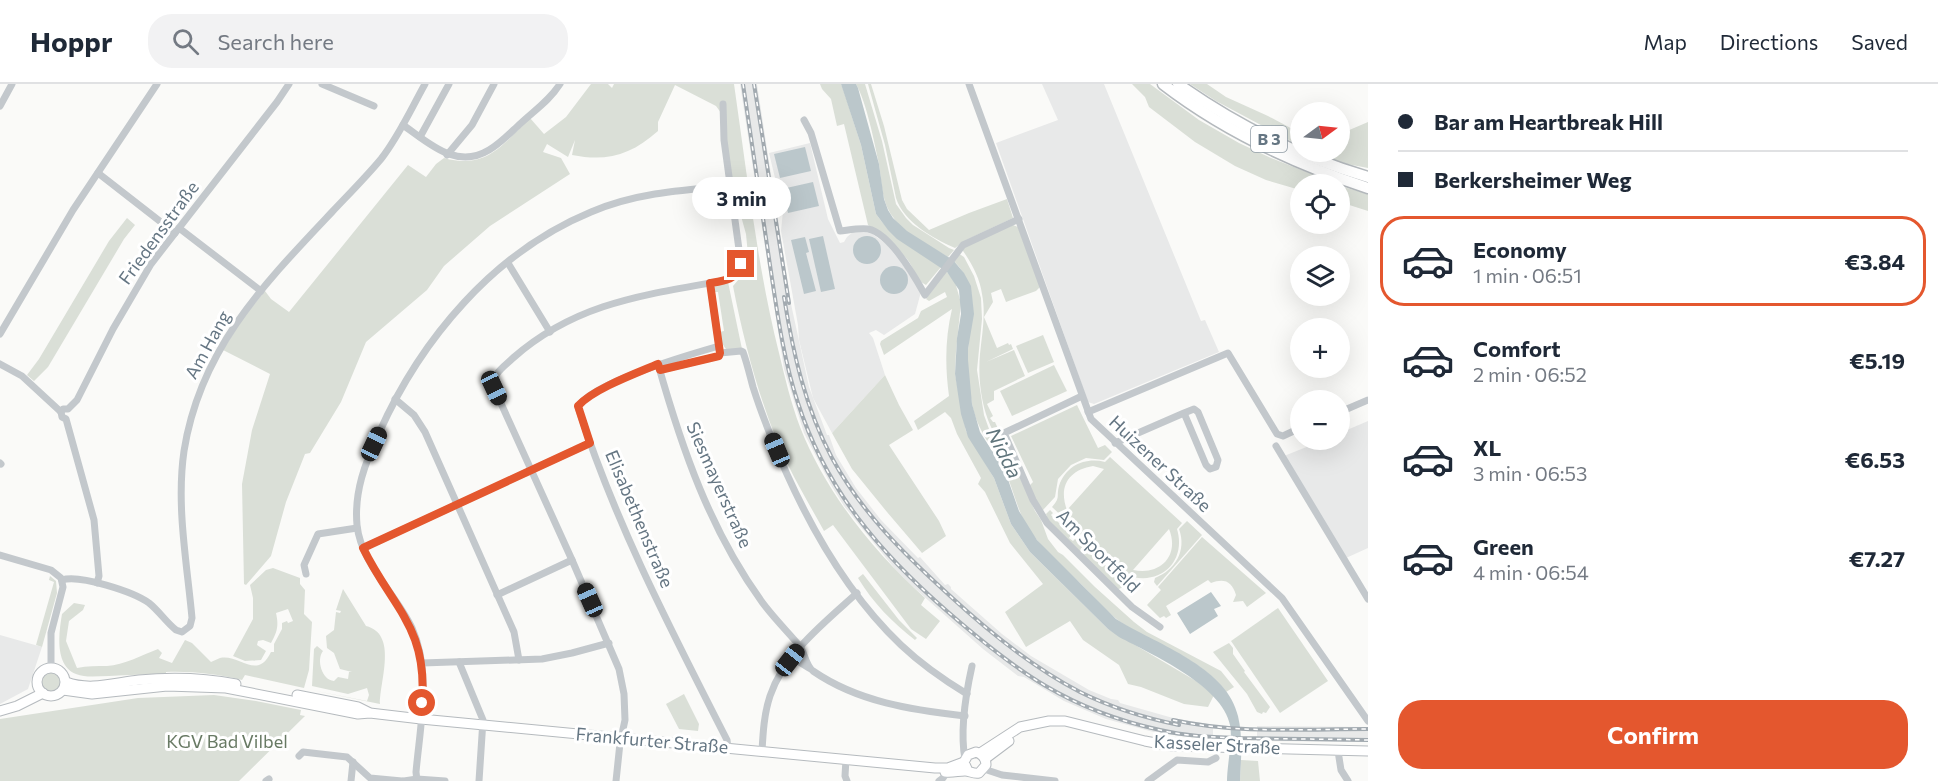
<!DOCTYPE html>
<html lang="en">
<head>
<meta charset="utf-8">
<style>
	body { margin:0; font-family:Commissioner,sans-serif; background:#f2f2f3; color:#1f2937; height:100vh; display:flex; flex-direction:column; font-size:22px; white-space:nowrap }
	* { box-sizing:border-box; margin:0 }
	p { font-size:20px; color:#747a83 }
	.icon { flex:none; width:33px; height:33px; fill:none; stroke:currentColor; stroke-width:2; stroke-linecap:round; stroke-linejoin:round }
	.map { position:relative; flex:1; overflow:hidden }
	.side { display:flex; flex-direction:column; background:#fff; width:570px }
	.side>* { flex:none }
	.top-card { display:grid; align-content:center; height:132px; padding:0 30px; background:#fff }
	.needle { width:39px; rotate:75deg }
	.fabs { position:absolute; left:1290px; top:18px; display:grid; gap:12px }
	.fabs a { display:grid; place-items:center; width:60px; height:60px; border-radius:50%; background:#fff; box-shadow:0 6px 24px #0002; font-size:30px }
	.end { position:absolute; width:27px; height:27px; margin:-14px; border:8px solid #e4572e; background:#fff; box-shadow:0 0 0 3px #fff }
	.from { border-radius:50% }
	.bubble { position:absolute; height:42px; border-radius:21px; background:#fff; box-shadow:0 6px 24px #0002; font-size:20px; font-weight:700; line-height:42px; text-align:center }
	.car { position:absolute; width:18px; height:36px; margin:-18px -9px; border-radius:8px; box-shadow:0 0 4px 2px #0007; background:linear-gradient(#222 24%,#8ab4d8 0 40%,#222 0 76%,#8ab4d8 0 86%,#222 0) }
	.top-card b { display:flex; align-items:center; gap:21px; height:57px; font-size:22px }
	.top-card b+b { border-top:2px solid #e0e1e3 }
	.top-card i { width:15px; height:15px; background:#1f2937 }
	ul { padding:0; list-style:none }
	li { display:flex; align-items:center; gap:18px; height:90px; margin:0 12px 9px; padding:0 18px; border:3px solid transparent; border-radius:24px }
	li div { flex:1 }
	li b { display:block; font-size:22px }
	li em { font-style:normal; font-weight:700 }
	li.current { border-color:#e4572e }
	li>.icon { width:54px; height:54px; stroke-width:1.5 }
	.button { display:flex; gap:12px; margin-top:auto; padding:12px 30px }
	.button a { flex:1; height:69px; border-radius:24px; background:#e4572e; color:#fff; font-size:24px; font-weight:700; line-height:69px; text-align:center }
	header { display:flex; align-items:center; gap:36px; box-sizing:border-box; height:84px; padding:0 30px; background:#fff; border-bottom:2px solid #e0e1e3 }
	header strong { font-size:28px }
	nav { display:flex; gap:33px; margin-inline-start:auto; font-size:21px }
	.search { width:420px; height:54px; background:#f2f2f3; display:flex; align-items:center; gap:15px; box-sizing:border-box; padding:0 21px; border-radius:24px; color:#747a83; font-size:22px }
	main { display:flex; flex:1; min-height:0 }
	.map>svg:first-child { display:block }
</style>
</head>
<body>
<header>
<strong>Hoppr</strong>
<div class="search"><svg class="icon" aria-label="search" viewBox="0 0 24 24"><circle cx="10" cy="10" r="6"/><path d="M15 15l6 6"/></svg>Search here</div>
<nav><a>Map</a><a>Directions</a><a>Saved</a></nav>
</header>
<main>
<div class="map">
<svg width="1368" height="697" viewBox="0 0 1368 697">
	<rect width="100%" height="100%" fill="#fafaf8"/>
	<g fill="#e8e9e9">
		<path d="M740,0H757L791,220L809,303L827,351H829L836,371L856,404L881,436L918,474L920,473L945,501L948,500L951,503V505L1002,550L1031,572L1089,606L1111,615L1118,616L1120,619L1173,634L1213,641V656L1157,649L1106,635L1064,617L1024,593L1018,592L983,565L911,501L895,485L844,422L831,401L804,349L784,285Z"/>
		<path d="M1042,0H1104L1201,237L1205,236L1219,268L1094,320L1088,318L996,59L1058,36Z"/>
		<path d="M810,59L828,135L840,159L844,158L847,153L853,148L871,149L886,160L900,177L921,208L915,230L884,251L876,246L869,249L873,254L885,291L832,349L813,314L799,256L798,241L781,147L783,127L769,69Z"/>
		<path d="M1368,337V464L1346,474L1284,372L1324,356H1340V349Z"/>
		<path d="M0,551L42,563L28,605L0,620Z"/>
		<path d="M1257,642L1368,643V658L1257,657Z"/>
	</g>
	<g fill="#dadfd7" fill-rule="evenodd">
		<path d="M591,0H608L612,4L614,0H734C747,90 757,181 779,269C785,294 791,319 800,343C826,409 873,467 925,514L921,521L940,537L926,555L911,545L833,441L824,447C808,418 790,388 777,357C757,307 743,254 733,202L745,188L748,171L746,150L731,96L724,33L716,22L675,1L658,38V47C631,71 607,78 572,71L575,56L568,73L547,60L543,68L561,74L570,90L490,142L444,182L427,206L366,258L341,318L310,369L305,370L286,418L271,472L246,501L244,500L242,400L252,346L270,290L223,266L243,234L265,207L271,215L289,228L408,81L426,93L436,80L444,74C487,86 502,61 530,34L544,50L566,33Z"/>
		<path d="M820,0H841L843,5L861,61L876,130C892,154 917,167 941,183L926,201C915,196 914,183 907,175C896,162 882,149 868,141L844,40L837,42L831,15L822,5Z"/>
		<path d="M856,0H865L882,57L896,120L906,134L913,141L949,164L954,166L948,173C930,162 905,151 893,133C881,117 882,98 879,80C874,57 867,20 856,0Z"/>
		<path d="M868,0H871L884,42L902,116L907,125L929,146L969,129L1007,115L1013,134L966,156L955,164C932,154 904,138 896,114L885,61Z"/>
		<path d="M1132,0H1150L1199,36L1239,59L1271,74L1337,100H1300V106L1266,96L1235,82L1195,58L1149,23L1145,13Z"/>
		<path d="M1190,0H1207L1226,13L1268,32L1300,49V62L1216,17Z"/>
		<path d="M1368,38V84L1347,80L1314,68H1340V50Z"/>
		<path d="M1340,102L1368,110V127L1340,118Z"/>
		<path d="M127,134L135,141L124,155L48,283L34,297L27,291L39,275L109,157Z"/>
		<path d="M1013,141L1018,143L1040,203L1036,207L1006,218L1001,205L991,209L993,218L984,233L997,264L1008,259L1009,261L1011,260L1013,265L986,278L1014,266L1025,292L994,307V316L987,320L993,332L990,334L993,338H995L1009,369C984,345 977,303 980,270C982,250 986,230 982,210C980,194 971,178 961,164Z"/>
		<path d="M958,169L964,173L974,192L981,214L982,235L977,286L984,331L989,345L1000,363L1013,378L1035,427L1041,436L1048,455L1058,468L1063,471L1095,503L1134,538L1147,548L1221,587L1234,603L1226,608C1202,575 1158,562 1125,541C1108,530 1095,514 1081,500C1062,482 1039,463 1026,440C1016,423 1013,403 1004,385C992,361 978,349 972,320C969,303 967,284 968,266C970,230 982,206 953,176Z"/>
		<path d="M946,187L955,198L961,219L956,267L955,290L966,347L994,394L1011,440L1030,468L1108,545L1196,597L1214,611L1208,623L1184,620L1141,603L1128,600L1119,581L1083,556L1070,537L1026,563L1005,528L1043,500L1010,459L985,408L978,400L981,394L957,350L951,334L945,328L918,346L914,337L949,312C945,283 945,254 952,225L884,271L880,260L881,257L918,234L921,227L947,213L945,208L929,217L926,215Z"/>
		<path d="M728,198L742,265H726L721,258L719,248L724,247L718,208H713V204L716,201Z"/>
		<path d="M1043,251L1054,278L1028,289L1016,262Z"/>
		<path d="M1054,281L1067,307L1012,332L1000,307Z"/>
		<path d="M885,291L899,321L913,346L889,361L939,437L946,452L922,469L887,428L852,385L832,349Z"/>
		<path d="M1077,321L1098,364L1105,361L1112,368L1104,376L1086,374L1071,381L1058,395L1055,413L1043,426L1040,425L1029,402L1033,398L1011,352Z"/>
		<path d="M1110,373L1182,439L1177,445C1186,475 1164,500 1133,493L1130,496L1052,423C1061,413 1056,413 1059,402C1066,381 1086,373 1105,378ZM1093,382L1104,385L1067,426C1058,402 1069,386 1093,382ZM1169,445C1180,472 1160,492 1133,486Z"/>
		<path d="M1050,426L1053,429L1051,431L1071,451L1069,454L1073,457L1075,455L1097,476L1099,475L1124,499L1123,503L1117,506L1048,436L1046,430Z"/>
		<path d="M1187,437L1202,451L1157,502L1154,498L1155,494C1175,486 1187,467 1179,445Z"/>
		<path d="M1202,453L1266,509L1247,523L1243,517L1233,518L1236,511C1232,497 1224,494 1211,499L1208,496L1166,522L1171,531L1166,534L1164,532L1160,534L1147,521L1161,506L1158,503Z"/>
		<path d="M273,484L300,494V500L305,506L304,530L312,538L309,586L304,604L245,591L242,596C218,590 191,587 166,588V590C147,590 128,591 109,592C98,592 86,594 76,590C54,581 59,548 62,530L74,519L85,521L83,526L69,537L66,557L77,584C87,582 97,582 107,582C124,581 142,571 158,565L162,569L159,574L172,579L185,556L192,559L211,578C214,577 217,575 220,574C240,570 257,597 271,568H274V560L282,545V539L287,537L288,539L293,537L288,525L276,529C279,542 277,548 271,559L263,556L258,557L257,561L266,567L261,576L245,577L233,572L253,535V514L250,501L266,486Z"/>
		<path d="M863,490L899,536L917,554L915,556C892,538 873,519 858,494Z"/>
		<path d="M50,492L56,497L57,509L42,563L36,561L54,498L49,496Z"/>
		<path d="M343,505L366,542C398,550 380,596 380,620L311,606L367,617L369,611L367,604L348,610L312,602L314,565L317,562L323,567C316,576 322,596 334,597L338,593L348,595L349,588H352L340,585L334,569L327,564L326,552L334,546L336,528L340,529L341,527L336,526Z"/>
		<path d="M1278,524L1328,597L1280,629L1231,557Z"/>
		<path d="M1229,559L1233,564V570L1245,587L1244,588L1270,623L1266,629L1263,628L1262,630L1257,628L1247,610L1213,568Z"/>
		<circle cx="52" cy="598" r="11"/>
		<path d="M684,610L699,640L698,647L679,645L666,620Z"/>
		<path d="M214,611L256,617L301,626L300,631L305,632L239,697H0V635L138,614Z"/>
		<path d="M1241,676L1258,677L1260,697H1240Z"/>
	</g>
	<g fill="#bbc7cb">
		<path d="M841,0H856L858,4L879,80L884,115L888,126L893,134L907,147L953,176L964,189L971,202L974,230L968,265V276L972,320L980,348L1005,387L1019,427L1037,456L1116,535L1126,541C1163,562 1228,586 1238,632C1243,653 1241,676 1240,697H1227C1227,681 1233,655 1230,641C1223,602 1151,570 1119,553L1108,545L1030,468L1011,440L994,394L968,353L961,330L955,290L957,254L961,230L959,206L947,188L897,155L888,146L876,130L861,61Z"/>
		<path d="M805,63L811,87L780,94L774,70Z"/>
		<path d="M813,98L819,122L788,129L782,105Z"/>
		<path d="M823,152L835,205L821,208L809,155Z"/>
		<circle cx="867" cy="166" r="14"/>
		<path d="M805,153L809,168L806,169L816,207L804,210L791,156Z"/>
		<circle cx="894" cy="196" r="14"/>
		<path d="M1211,508L1221,522L1214,525L1218,532L1190,550L1177,529Z"/>
	</g>
	<g fill="none" stroke-linecap="round" stroke-linejoin="round">
		<g stroke="#b5babe" stroke-width="11">
			<g id="major">
				<circle cx="51" cy="598" r="14"/>
				<path d="M66,598C90,607 113,599 139,596C170,593 205,594 236,600"/>
				<path d="M63,606L92,610L167,602L226,604L358,630L370,629L421,635L935,684H948L964,678"/>
				<path d="M297,611L358,623L368,628"/>
				<path d="M0,627L17,622L43,609"/>
				<path d="M980,669L1020,643L1049,637H1065L1145,657L1171,662L1368,667"/>
				<path d="M985,675L1009,657"/>
				<path d="M945,688C953,689 958,687 965,687C970,687 973,690 979,689L986,681C986,674 982,670 976,668L968,671L964,678L968,687"/>
			</g>
		</g>
		<g stroke="#b4b9bd" stroke-width="13">
			<g id="highway">
				<path d="M1163,0C1224,47 1295,80 1368,104"/>
				<path d="M1178,0C1236,41 1300,73 1368,93"/>
			</g>
		</g>
		<g stroke="#c3c8cc" stroke-width="7">
			<path d="M322,0L374,22"/>
			<path d="M969,0L1091,335L1282,514L1368,637"/>
			<path d="M723,20L724,56L741,180C737,196 724,197 710,199L720,269L741,267L743,268C747,279 750,292 753,303C758,319 764,335 770,350C800,426 842,505 901,561C921,580 944,596 967,610"/>
			<path d="M0,22L12,0"/>
			<path d="M804,36L811,49L840,147C849,146 859,144 868,145C890,149 915,193 925,211L963,161L1019,135"/>
			<path d="M403,41C429,59 456,86 489,66C501,59 511,48 521,39C535,26 550,16 560,0"/>
			<path d="M420,53L449,0"/>
			<path d="M447,71L472,41L494,0"/>
			<path d="M98,89L175,149"/>
			<path d="M179,144L261,207"/>
			<path d="M508,179L550,248"/>
			<path d="M0,250L73,126L157,0"/>
			<path d="M719,262C691,270 591,299 578,323C615,439 672,548 727,656L728,664"/>
			<path d="M0,280L22,292L61,328L62,333L66,335L94,436L99,492L97,499"/>
			<path d="M658,280C682,365 710,446 762,518C773,533 786,546 798,560C805,567 805,581 813,587C858,618 912,626 965,632"/>
			<path d="M660,286L719,272L720,269"/>
			<path d="M1082,312L1004,349L1033,416L1047,439L1132,523L1160,543"/>
			<path d="M395,315L414,331L425,348L514,548L519,576"/>
			<path d="M61,328L63,325H68L77,316L113,245L151,180L277,18L289,0"/>
			<path d="M1088,328L1228,269L1277,350L1283,352L1300,344"/>
			<path d="M1340,328L1368,316"/>
			<path d="M1115,359L1184,329L1194,325L1198,328L1218,376L1216,383L1210,385L1206,381L1184,329"/>
			<path d="M1276,362L1368,515"/>
			<path d="M0,379L1,380"/>
			<path d="M363,464L590,359"/>
			<path d="M0,471L51,486L61,494L63,503L51,549V584"/>
			<path d="M306,490L304,481L318,450L357,444"/>
			<path d="M62,496C79,490 134,508 149,519C159,527 166,538 176,546L182,548L190,542L192,534C187,479 176,422 184,367C200,265 264,200 332,128C349,110 366,93 381,75C399,52 411,25 425,0"/>
			<path d="M497,511L572,476"/>
			<path d="M791,576H796L809,584"/>
			<path d="M459,578L483,636L479,697"/>
			<path d="M422,579L542,575L572,569L609,559"/>
			<path d="M762,667C763,649 764,630 770,612C784,570 825,538 857,509"/>
			<path d="M1338,667L1341,686L1348,697"/>
			<path d="M299,672L303,668L347,673L370,694L402,697"/>
			<path d="M846,675L845,692L847,697"/>
			<path d="M965,675C960,648 966,609 972,582"/>
			<path d="M984,685L1002,691L1055,697"/>
			<path d="M266,697L269,695"/>
			<path d="M351,697L353,678"/>
			<path d="M404,697L417,695L445,697"/>
			<path d="M417,697L416,688C420,642 432,588 412,544C396,510 361,480 357,441C354,408 365,379 379,349C421,255 494,168 591,128C635,109 682,106 729,102"/>
			<path d="M616,697L620,659L625,636L624,610L619,585L572,476L494,304C492,289 504,283 513,274C572,222 636,212 710,199"/>
			<path d="M939,697L943,694L947,688"/>
			<path d="M1148,697L1177,676L1208,678L1216,674"/>
		</g>
		<use href="#major" stroke="#fff" stroke-width="9"/>
		<use href="#highway" stroke="#fff" stroke-width="10"/>
		<g stroke="#a2aab0" stroke-width="4">
			<g id="rail">
				<path d="M743,0C752,60 761,121 770,181C777,227 783,274 798,319C826,406 880,469 948,528C1017,588 1069,626 1160,646C1185,652 1211,653 1237,654C1281,655 1324,655 1368,656"/>
				<path d="M754,0L789,219"/>
				<path d="M784,213C793,269 805,323 832,374C861,428 904,470 949,511C989,548 1032,583 1080,608C1112,624 1145,634 1179,641"/>
				<path d="M1173,636C1236,650 1304,645 1368,645"/>
			</g>
		</g>
		<use href="#rail" stroke="#fff" stroke-width="1.5" stroke-dasharray="4.5" stroke-linecap="butt"/>
	</g>
	<g fill="none" stroke-linecap="round" stroke-linejoin="round">
		<path stroke="#e4572e" stroke-width="8" d="M422,619C428,543 393,525 363,464L590,359L578,322C593,305 637,289 658,280L660,286L719,272L720,269L710,199C724,197 737,196 741,180"/>
	</g>
	<g text-anchor="middle" stroke-width="6" stroke-linejoin="round" paint-order="stroke">
		<rect fill="#fff" stroke="#939fa8" stroke-width="1.5" x="1251" y="42" width="36" height="26" rx="4.5"/>
		<g font-size="16" font-weight="bold" fill="#657683">
			<text x="1269" y="61">B 3</text>
		</g>
		<g font-size="18" fill="#657683" stroke="#fff">
			<text transform="translate(159 149) rotate(-54)" y="6">Friedensstraße</text>
			<text transform="translate(208 261) rotate(-61)" y="6">Am Hang</text>
			<text transform="translate(1160 380) rotate(43)" y="6">Huizener Straße</text>
			<text transform="translate(719 401) rotate(66)" y="6">Siesmayerstraße</text>
			<text transform="translate(639 435) rotate(67)" y="6">Elisabethenstraße</text>
			<text transform="translate(1098 467) rotate(45)" y="6">Am Sportfeld</text>
			<text transform="translate(652 657) rotate(5)" y="6">Frankfurter Straße</text>
			<text transform="translate(1217 661) rotate(3)" y="6">Kasseler Straße</text>
		</g>
		<g font-size="18" fill="#687a64" stroke="#fff">
			<text x="227" y="664">KGV Bad Vilbel</text>
		</g>
		<g font-size="20" font-style="italic" fill="#60757c" stroke="#fff">
			<text transform="translate(1004 369) rotate(63)" y="7">Nidda</text>
		</g>
	</g>
</svg>
<div class="fabs">
<a><svg class="needle" viewBox="-14 -14 28 28"><path d="M0-13l5 13h-10z" fill="#e53935"/><path d="M0 13l5-13h-10z" fill="#747a83"/></svg></a>
<a><svg class="icon" aria-label="locate" viewBox="0 0 24 24"><circle cx="12" cy="12" r="6"/><path d="M12 2v4M12 18v4M2 12h4M18 12h4"/></svg></a>
<a><svg class="icon" aria-label="layers" viewBox="0 0 24 24"><path d="M12 4l9 5-9 5-9-5zM3 14l9 5 9-5"/></svg></a>
<a>+</a>
<a>−</a>
</div>
<i class="end from" style="left:422px;top:619px"></i>
<i class="end" style="left:741px;top:180px"></i>
<div class="bubble" style="left:692px;top:93px;width:99px">3 min</div>
<i class="car" style="left:494px;top:304px;rotate:155deg"></i>
<i class="car" style="left:374px;top:360px;rotate:25deg"></i>
<i class="car" style="left:777px;top:366px;rotate:337deg"></i>
<i class="car" style="left:590px;top:516px;rotate:336deg"></i>
<i class="car" style="left:790px;top:576px;rotate:38deg"></i>
</div>
<section class="side">
<div class="top-card">
<b><i class="from"></i>Bar am Heartbreak Hill</b>
<b><i></i>Berkersheimer Weg</b>
</div>
<ul>
<li class="current"><svg class="icon" aria-label="car" viewBox="0 0 24 24"><path d="M5 17H2v-5l4-1 3-4h7l3 4 3 1v5h-3M9 17h6M6 11h13"/><circle cx="7" cy="17" r="2"/><circle cx="17" cy="17" r="2"/></svg><div><b>Economy</b><p>1 min · 06:51</p></div><em>€3.84</em></li>
<li><svg class="icon" aria-label="car" viewBox="0 0 24 24"><path d="M5 17H2v-5l4-1 3-4h7l3 4 3 1v5h-3M9 17h6M6 11h13"/><circle cx="7" cy="17" r="2"/><circle cx="17" cy="17" r="2"/></svg><div><b>Comfort</b><p>2 min · 06:52</p></div><em>€5.19</em></li>
<li><svg class="icon" aria-label="car" viewBox="0 0 24 24"><path d="M5 17H2v-5l4-1 3-4h7l3 4 3 1v5h-3M9 17h6M6 11h13"/><circle cx="7" cy="17" r="2"/><circle cx="17" cy="17" r="2"/></svg><div><b>XL</b><p>3 min · 06:53</p></div><em>€6.53</em></li>
<li><svg class="icon" aria-label="car" viewBox="0 0 24 24"><path d="M5 17H2v-5l4-1 3-4h7l3 4 3 1v5h-3M9 17h6M6 11h13"/><circle cx="7" cy="17" r="2"/><circle cx="17" cy="17" r="2"/></svg><div><b>Green</b><p>4 min · 06:54</p></div><em>€7.27</em></li>
</ul>
<div class="button"><a>Confirm</a></div>
</section>
</main>
</body>
</html>
